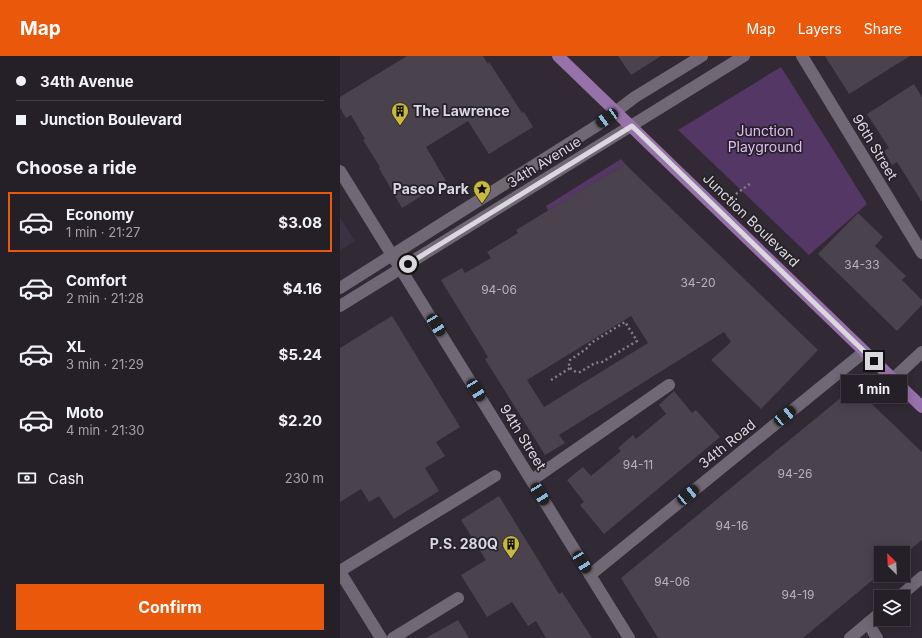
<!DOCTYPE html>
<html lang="en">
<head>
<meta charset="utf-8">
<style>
	body { margin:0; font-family:Inter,sans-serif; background:#312d33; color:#f1f3f6; height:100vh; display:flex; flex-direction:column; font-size:15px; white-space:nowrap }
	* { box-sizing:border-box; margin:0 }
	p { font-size:13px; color:#a3a3a7 }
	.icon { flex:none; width:22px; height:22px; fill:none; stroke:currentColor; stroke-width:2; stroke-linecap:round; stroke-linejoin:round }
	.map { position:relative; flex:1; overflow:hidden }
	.panel { display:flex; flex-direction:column; background:#252027; width:340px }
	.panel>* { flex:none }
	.hud { display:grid; align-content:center; height:88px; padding:0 16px; background:#252027 }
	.needle { width:26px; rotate:336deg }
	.controls { position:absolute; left:534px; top:490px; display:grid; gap:8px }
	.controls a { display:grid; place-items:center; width:36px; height:36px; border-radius:0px; background:#252027; box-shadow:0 2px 10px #0003,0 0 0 1px #423e44; font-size:20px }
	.end { position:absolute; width:18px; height:18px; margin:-9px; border:5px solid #dbd7de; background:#111; box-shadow:0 0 0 2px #111 }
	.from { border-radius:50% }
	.bubble { position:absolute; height:28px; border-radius:0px; background:#252027; box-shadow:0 2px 10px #0003,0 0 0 1px #423e44; font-size:13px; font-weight:700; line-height:28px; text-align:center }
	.car { position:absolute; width:12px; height:24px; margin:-12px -6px; border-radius:5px; box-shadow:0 0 3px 1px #0007; background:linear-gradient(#222 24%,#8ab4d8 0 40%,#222 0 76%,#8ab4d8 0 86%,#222 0) }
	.hud b { display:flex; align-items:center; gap:14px; height:38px; font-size:15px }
	.hud b+b { border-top:1px solid #423e44 }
	.hud i { width:10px; height:10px; background:#f1f3f6 }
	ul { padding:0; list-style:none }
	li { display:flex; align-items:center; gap:12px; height:60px; margin:0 8px 6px; padding:0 8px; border:2px solid transparent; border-radius:0px }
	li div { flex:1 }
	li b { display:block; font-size:15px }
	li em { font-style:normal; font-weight:700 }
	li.selected { border-color:#ea580c }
	li>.icon { width:36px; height:36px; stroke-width:1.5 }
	h2 { padding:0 16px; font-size:18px; line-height:48px }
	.pay { display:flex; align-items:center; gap:10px; height:44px; padding:0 16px; font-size:15px }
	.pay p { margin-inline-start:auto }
	.primary-button { display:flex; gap:8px; margin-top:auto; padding:8px 16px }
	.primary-button a { flex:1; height:46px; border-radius:0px; background:#ea580c; color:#fff; font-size:16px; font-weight:700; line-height:46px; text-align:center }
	header { display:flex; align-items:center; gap:24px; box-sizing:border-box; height:56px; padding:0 20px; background:#ea580c; color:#fff }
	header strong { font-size:19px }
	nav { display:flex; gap:22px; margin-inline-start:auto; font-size:14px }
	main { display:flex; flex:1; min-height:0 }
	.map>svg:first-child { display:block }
</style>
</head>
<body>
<header>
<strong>Map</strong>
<nav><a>Map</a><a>Layers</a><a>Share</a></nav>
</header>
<main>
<section class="panel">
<div class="hud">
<b><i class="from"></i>34th Avenue</b>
<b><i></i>Junction Boulevard</b>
</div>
<h2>Choose a ride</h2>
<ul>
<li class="selected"><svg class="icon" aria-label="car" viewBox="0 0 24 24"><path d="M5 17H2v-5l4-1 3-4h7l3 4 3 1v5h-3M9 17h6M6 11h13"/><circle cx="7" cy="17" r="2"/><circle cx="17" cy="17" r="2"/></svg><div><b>Economy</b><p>1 min · 21:27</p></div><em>$3.08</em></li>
<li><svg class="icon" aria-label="car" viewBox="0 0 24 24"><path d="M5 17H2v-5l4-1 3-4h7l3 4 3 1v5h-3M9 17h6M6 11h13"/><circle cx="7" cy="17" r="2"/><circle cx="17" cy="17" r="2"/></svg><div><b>Comfort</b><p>2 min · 21:28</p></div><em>$4.16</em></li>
<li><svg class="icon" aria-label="car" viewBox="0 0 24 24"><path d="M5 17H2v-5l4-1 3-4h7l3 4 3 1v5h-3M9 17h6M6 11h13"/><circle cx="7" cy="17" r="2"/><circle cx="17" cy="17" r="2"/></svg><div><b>XL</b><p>3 min · 21:29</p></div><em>$5.24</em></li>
<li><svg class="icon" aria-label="car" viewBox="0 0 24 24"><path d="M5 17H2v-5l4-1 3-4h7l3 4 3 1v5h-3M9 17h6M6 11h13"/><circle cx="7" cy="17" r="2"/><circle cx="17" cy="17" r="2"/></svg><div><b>Moto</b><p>4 min · 21:30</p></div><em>$2.20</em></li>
</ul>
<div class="pay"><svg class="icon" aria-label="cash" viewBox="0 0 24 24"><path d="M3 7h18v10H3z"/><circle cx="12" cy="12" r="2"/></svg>Cash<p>230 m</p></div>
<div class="primary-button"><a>Confirm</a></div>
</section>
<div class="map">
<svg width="582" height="582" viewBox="0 0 582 582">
	<rect width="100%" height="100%" fill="#312a34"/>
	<path fill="#3b3140" d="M0,161L15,185L0,194Z"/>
	<g fill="#553765">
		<path d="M441,11L527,148L469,199L338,74Z"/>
		<path d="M281,103L285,108L208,155L206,150Z"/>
	</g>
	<g fill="#4a434e" fill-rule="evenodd">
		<path d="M67,0H143L148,8L149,6L182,57L184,56L193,71L149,98L128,65L86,91L106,125L62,152L39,112L40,111L23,84L25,83L11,59L6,62L0,52V41Z"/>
		<path d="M278,0H321L291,19Z"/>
		<path d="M485,0H570L509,38Z"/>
		<path d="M574,28L582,41V146L557,106L552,109L544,95L549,92L527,58Z"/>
		<path d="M285,108L478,294L421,353L371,304L391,286L384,276L219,379L225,387L205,399L145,303L148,301L101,224L122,212L125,217L151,202L147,196L178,177L176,174ZM291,260L308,287L204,351L187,324Z"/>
		<path d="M518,157L543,181L535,190L566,220L562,224L582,244V249L557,275L478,198Z"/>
		<path d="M52,260L120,371L96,386L105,400L85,412L99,435L54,463L39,440L29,446L21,433L0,446V292Z"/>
		<path d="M514,331L582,396V484L563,499V497H541V517L463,582H318L281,522Z"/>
		<path d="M334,335L352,357L356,354L380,381L264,478L240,449L244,446L227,424L243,411L251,420L281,395L278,392L293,379L296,383L326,358L319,349Z"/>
		<path d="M159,440L219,538L222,536L252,582H206L196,565L188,570L172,546L147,561L121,519L146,504L121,464Z"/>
		<path d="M118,564L129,582H86Z"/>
	</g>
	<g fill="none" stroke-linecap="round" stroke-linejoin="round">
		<g stroke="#847f87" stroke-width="2.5" stroke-dasharray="2 3" stroke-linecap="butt">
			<path d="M396,138L411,127"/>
			<path d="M211,324L230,312L229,308L230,304L246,293L251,287L285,266L297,285L262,306L255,307L240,316H236L230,312"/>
		</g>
		<g stroke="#706874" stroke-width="12">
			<path d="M462,0L582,197"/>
			<path d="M0,115L289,582"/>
			<path d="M0,232L258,69L295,41L362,0"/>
			<path d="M0,250L404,0"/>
			<path d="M553,323L582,296"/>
			<path d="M192,424L329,329"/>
			<path d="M0,515L155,420"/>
			<path d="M0,516L41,582"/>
			<path d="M250,519L524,296"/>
			<path d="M559,541L582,521"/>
			<path d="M528,567L537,582"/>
			<path d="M53,582L118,542"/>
			<path d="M510,582L541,556"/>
		</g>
		<path stroke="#9771aa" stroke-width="12" d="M218,0L582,351"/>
	</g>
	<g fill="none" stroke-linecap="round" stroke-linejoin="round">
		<path stroke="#dbd7de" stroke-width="5" d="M68,208L292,70L534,305"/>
	</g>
	<defs>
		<g id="building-pin" transform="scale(0.9)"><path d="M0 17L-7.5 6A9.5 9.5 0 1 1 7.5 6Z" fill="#c8bb3b" stroke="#27212a"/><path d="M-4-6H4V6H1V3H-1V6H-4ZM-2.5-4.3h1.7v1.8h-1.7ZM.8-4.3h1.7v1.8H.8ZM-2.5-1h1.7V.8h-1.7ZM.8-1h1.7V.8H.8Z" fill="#111"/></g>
		<g id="sight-pin" transform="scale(0.9)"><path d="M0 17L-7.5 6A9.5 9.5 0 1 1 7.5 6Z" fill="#c8bb3b" stroke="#27212a"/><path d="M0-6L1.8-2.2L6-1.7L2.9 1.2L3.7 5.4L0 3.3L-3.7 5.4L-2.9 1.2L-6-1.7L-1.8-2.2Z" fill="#111"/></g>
	</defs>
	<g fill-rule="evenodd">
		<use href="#building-pin" x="60" y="55"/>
		<use href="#sight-pin" x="142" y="133"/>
		<use href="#building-pin" x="171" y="488"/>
	</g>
	<g text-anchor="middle" stroke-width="3.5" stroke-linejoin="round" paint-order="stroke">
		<g font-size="12" fill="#b7b2ba">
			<text x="522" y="213">34-33</text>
			<text x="358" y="231">34-20</text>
			<text x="159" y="238">94-06</text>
			<text x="298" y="413">94-11</text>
			<text x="455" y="422">94-26</text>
			<text x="392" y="474">94-16</text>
			<text x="332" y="530">94-06</text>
			<text x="458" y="543">94-19</text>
		</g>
		<g font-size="14" font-weight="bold" fill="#dbd7de" stroke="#27212a" text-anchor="end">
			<text x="73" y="60" text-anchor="start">The Lawrence</text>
			<text x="129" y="138">Paseo Park</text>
			<text x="158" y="493">P.S. 280Q</text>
		</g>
		<g font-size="14" fill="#e3bcf8" stroke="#27212a">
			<text x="425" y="80">Junction<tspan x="425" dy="16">Playground</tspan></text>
		</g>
		<g font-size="14" fill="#dbd7de" stroke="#27212a">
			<text transform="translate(535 91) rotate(59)" y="5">96th Street</text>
			<text transform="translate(204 106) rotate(-32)" y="5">34th Avenue</text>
			<text transform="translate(411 164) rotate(44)" y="5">Junction Boulevard</text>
			<text transform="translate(183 381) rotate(58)" y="5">94th Street</text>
			<text transform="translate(387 388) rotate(-39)" y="5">34th Road</text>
		</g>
	</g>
</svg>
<div class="controls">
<a><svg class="needle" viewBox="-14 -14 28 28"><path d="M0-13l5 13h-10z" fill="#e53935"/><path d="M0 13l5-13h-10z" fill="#a3a3a7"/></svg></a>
<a><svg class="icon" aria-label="layers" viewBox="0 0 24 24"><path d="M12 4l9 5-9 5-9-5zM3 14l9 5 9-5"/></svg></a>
</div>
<i class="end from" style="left:68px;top:208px"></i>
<i class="end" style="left:534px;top:305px"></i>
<div class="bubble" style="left:501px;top:319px;width:66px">1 min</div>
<i class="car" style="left:267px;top:62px;rotate:235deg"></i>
<i class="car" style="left:96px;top:269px;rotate:148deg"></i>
<i class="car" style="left:136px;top:334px;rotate:148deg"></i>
<i class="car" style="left:445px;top:360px;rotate:51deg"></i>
<i class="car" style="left:200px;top:438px;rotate:148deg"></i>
<i class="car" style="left:348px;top:439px;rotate:51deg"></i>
<i class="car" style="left:242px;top:506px;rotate:148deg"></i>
</div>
</main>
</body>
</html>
